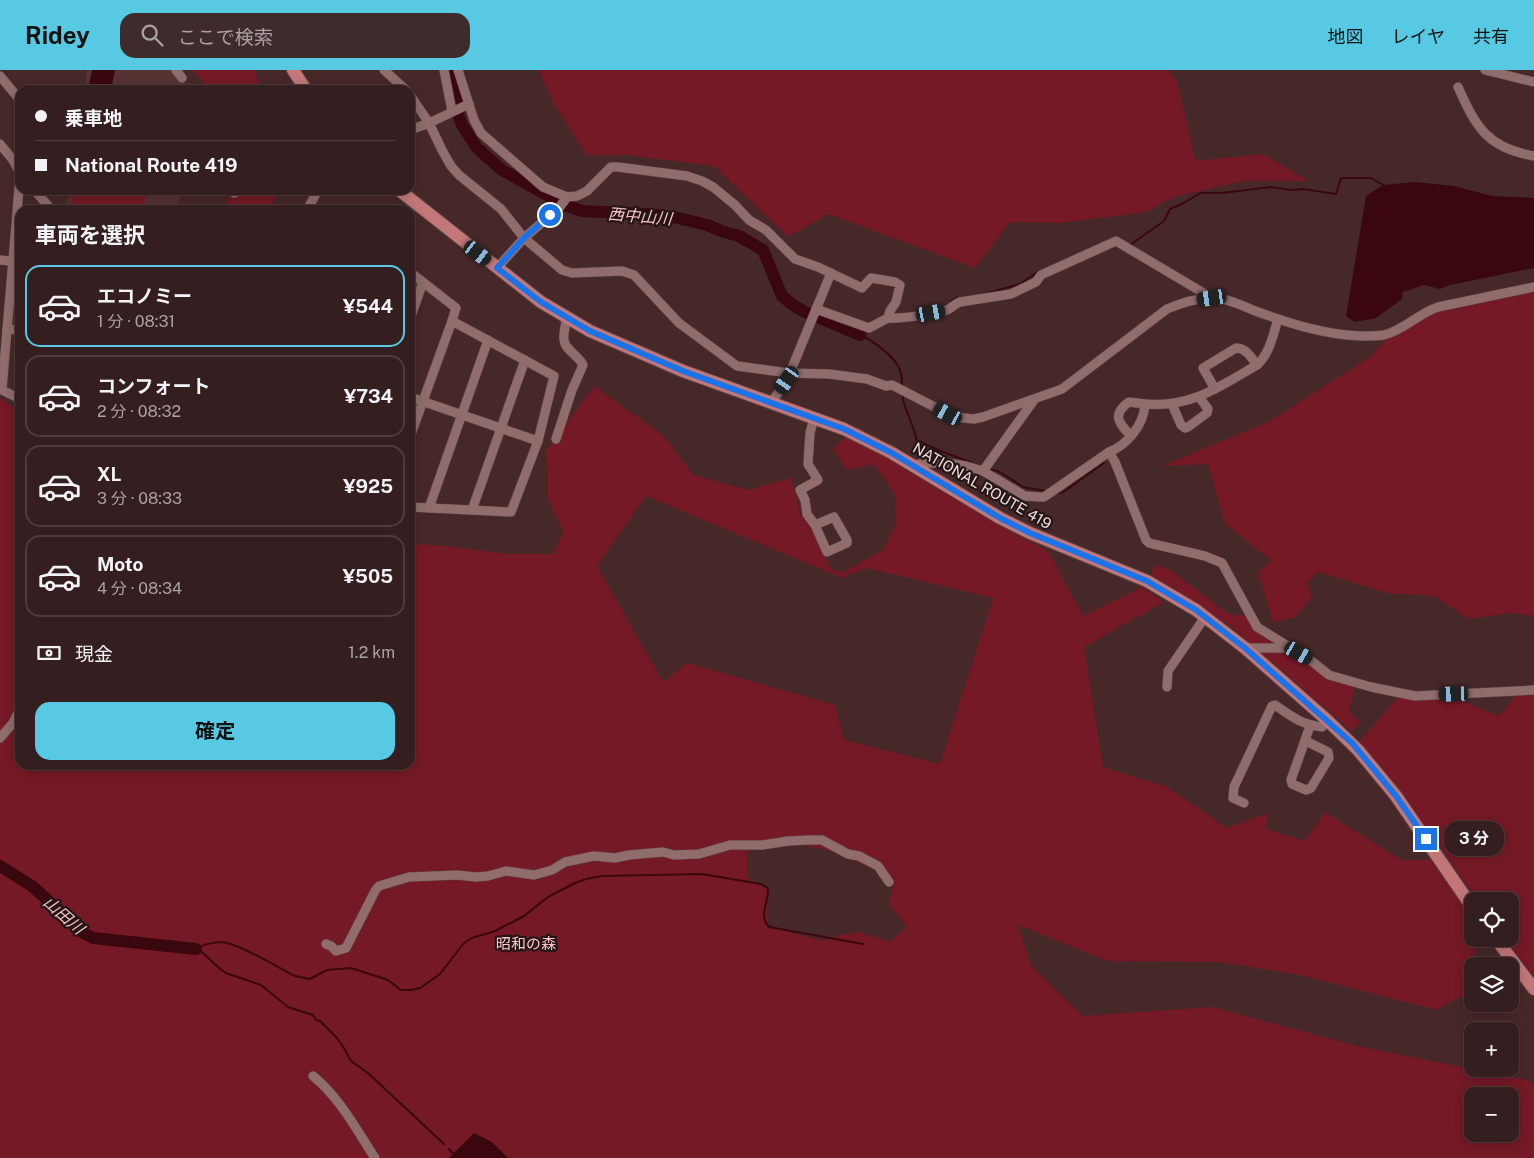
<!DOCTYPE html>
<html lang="ja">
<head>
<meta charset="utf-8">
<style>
	body { margin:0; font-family:"Public Sans","Noto Sans JP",sans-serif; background:#402b2c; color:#f1f3f6; height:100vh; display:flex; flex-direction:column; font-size:19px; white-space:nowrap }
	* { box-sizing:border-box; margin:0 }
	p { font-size:16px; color:#aaa2a4 }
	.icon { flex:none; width:28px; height:28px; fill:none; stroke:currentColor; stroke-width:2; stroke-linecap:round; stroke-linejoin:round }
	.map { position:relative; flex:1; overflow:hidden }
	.side { position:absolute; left:15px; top:135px; width:400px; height:565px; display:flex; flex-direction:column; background:#351e1f; border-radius:15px; box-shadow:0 2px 12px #0003,0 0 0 1px #4f3c3d }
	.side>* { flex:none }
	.top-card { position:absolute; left:15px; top:15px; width:400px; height:110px; border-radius:15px; box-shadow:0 2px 12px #0003,0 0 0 1px #4f3c3d; display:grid; align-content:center; height:110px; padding:0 20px; background:#351e1f }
	.fabs { position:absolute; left:1464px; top:822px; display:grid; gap:10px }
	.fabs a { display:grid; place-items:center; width:55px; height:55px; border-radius:10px; background:#351e1f; box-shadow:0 2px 12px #0003,0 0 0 1px #4f3c3d; font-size:25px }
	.end { position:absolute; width:22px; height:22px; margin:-11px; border:6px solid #1a73e8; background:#fff; box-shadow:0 0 0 2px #fff }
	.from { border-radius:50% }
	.bubble { position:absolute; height:35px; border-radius:15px; background:#351e1f; box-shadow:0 2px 12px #0003,0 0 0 1px #4f3c3d; font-size:16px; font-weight:700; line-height:35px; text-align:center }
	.car { position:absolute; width:15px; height:30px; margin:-15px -8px; border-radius:6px; box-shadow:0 0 4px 1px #0007; background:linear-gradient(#222 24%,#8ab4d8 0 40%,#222 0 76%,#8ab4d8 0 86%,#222 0) }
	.top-card b { display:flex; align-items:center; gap:18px; height:48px; font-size:19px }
	.top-card b+b { border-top:1px solid #4f3c3d }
	.top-card i { width:12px; height:12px; background:#f1f3f6 }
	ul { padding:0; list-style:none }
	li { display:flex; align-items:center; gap:15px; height:82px; margin:0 10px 8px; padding:0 10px; border:2px solid #4f3c3d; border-radius:15px }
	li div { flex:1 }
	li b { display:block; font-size:19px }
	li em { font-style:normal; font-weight:700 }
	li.active { border-color:#58c9e3 }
	li>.icon { width:45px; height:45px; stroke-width:1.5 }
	h2 { padding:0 20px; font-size:22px; line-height:60px }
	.pay { display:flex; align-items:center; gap:12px; height:55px; padding:0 20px; font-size:19px }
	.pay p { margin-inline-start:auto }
	.button { display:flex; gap:10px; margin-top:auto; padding:10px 20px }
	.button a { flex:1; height:58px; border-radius:15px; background:#58c9e3; color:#111; font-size:20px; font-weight:700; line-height:58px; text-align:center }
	header { display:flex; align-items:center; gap:30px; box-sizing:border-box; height:70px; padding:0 25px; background:#58c9e3; color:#111 }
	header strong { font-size:24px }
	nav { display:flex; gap:28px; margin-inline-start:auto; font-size:18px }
	.search { width:350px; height:45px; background:#402b2c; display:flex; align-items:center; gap:12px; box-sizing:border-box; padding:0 18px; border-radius:15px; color:#aaa2a4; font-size:19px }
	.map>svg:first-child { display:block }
</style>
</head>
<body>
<header>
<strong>Ridey</strong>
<div class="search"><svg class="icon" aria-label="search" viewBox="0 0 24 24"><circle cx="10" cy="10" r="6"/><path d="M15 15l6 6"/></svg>ここで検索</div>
<nav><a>地図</a><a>レイヤ</a><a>共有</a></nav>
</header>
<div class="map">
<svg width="1534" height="1088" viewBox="0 0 1534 1088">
	<rect width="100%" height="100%" fill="#472829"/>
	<g fill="#563233">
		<path d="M87,0H171L177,11L201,15L200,20H84Z"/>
		<path d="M71,120H181L178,140H60L70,126Z"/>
	</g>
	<g fill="#741925" fill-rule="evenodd">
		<path d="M193,0H255L262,20H209Z"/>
		<path d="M539,0H1168L1177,12L1196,91L1262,84L1309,111H1243L1174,127L1146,142L1060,153L1010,152L975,198L828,144L788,167L714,96L627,85H586L552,30Z"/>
		<path d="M74,120H147L143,140H71Z"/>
		<path d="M236,120H281L268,140H220Z"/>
		<path d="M1534,218V546L1511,543L1468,549L1435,526L1387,523L1318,502L1307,512L1312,527L1296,547L1273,552L1258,502L1272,491L1225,454L1208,394L1162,396L1270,351L1370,287L1388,268L1429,243Z"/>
		<path d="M594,316L665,367L693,405L748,420L791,408L801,445L810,451L820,478L832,500L843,502L883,480L896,454L895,424L874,394L847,400L833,379L848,365L1007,460L1048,481L1083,546L1142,517L1164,532L1084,577L1103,697L1167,717L1227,758L1268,743L1266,759L1305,771L1325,742L1401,790H1441L1472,851V869H1477L1472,901L1464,925L1436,940L1300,905L1219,892L1108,891L1018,855L1031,896L1083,946L1212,937L1357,976L1527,1010L1534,1014V1088H0V328L20,342V695H410V474L446,476L507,484H554L563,461L548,429V401L545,382ZM646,426L842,508L866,498L993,528L940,694L844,670L835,635L687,593L663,612L597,496ZM791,773L832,781L894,809L889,834L907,857L890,872L859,862L840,865L822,871L768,856L767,820L747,807V778ZM1472,1026H1510V1064H1472Z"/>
		<path d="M1154,495L1169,499L1230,545H1242L1355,615L1349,641L1360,652L1352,661L1229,555L1151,504Z"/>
		<path d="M1400,625L1458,629L1499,646L1516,626L1534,625V909L1505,869H1510V831H1478L1420,750L1359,672Z"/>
	</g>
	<g fill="#3a070e">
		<path d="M92,0H115L111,20H88Z"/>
		<path d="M1415,112L1454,116L1492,126L1534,128V198L1450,215L1440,219L1424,215L1403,222L1402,229L1376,248L1355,252L1346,246L1366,126L1383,115Z"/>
		<path d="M474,1063L492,1072L508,1088H449Z"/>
	</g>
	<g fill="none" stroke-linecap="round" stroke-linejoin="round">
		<g stroke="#3a070e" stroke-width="2">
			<path d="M1130,175L1164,151L1170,139L1184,133L1200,123H1222L1271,117L1291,120L1303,119L1336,124L1341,108H1371L1383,115"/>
			<path d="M984,224L1020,214L1039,201"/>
			<path d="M945,237L954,229L958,228"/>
			<path d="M864,258L860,265C872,270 891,284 898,296C902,302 902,309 902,316"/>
			<path d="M902,323C903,339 914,353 916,369C934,380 953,385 972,393"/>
			<path d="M989,399L1000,402L1023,417L1046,421"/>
			<path d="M1056,422L1062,423L1104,393"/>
			<path d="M196,879C202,874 219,871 227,873C245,877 277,897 295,906L310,909L327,900L351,898L388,910L401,920H411L420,918L440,904L464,873L472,868L495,861L524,846L548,827L575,813L586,809L602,806L702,804L761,814L768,818C769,832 758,845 769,857L863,874"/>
			<path d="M196,879L203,883L219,898L226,903L261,915L288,937L313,945L316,950L320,951L337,968L344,978L351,991L369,1004L444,1074"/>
			<path d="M449,1079L457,1088"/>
		</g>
		<g stroke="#3a070e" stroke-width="12">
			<path d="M450,0L461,33L458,44L462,55L477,78L502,100L565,135L582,141L647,144L678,148L707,155L721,161L739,166L763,180L782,226L793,235L803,241L860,265"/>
			<path d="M0,796L32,816L85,864L93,868L196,879"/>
		</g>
		<g stroke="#5f4546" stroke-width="10">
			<g id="minor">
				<path d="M176,0L182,8"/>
				<path d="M384,0L406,20"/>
				<path d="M444,0L452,41"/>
				<path d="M458,0L474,50L481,63L543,117L567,127L577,126L587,121L611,97H618L687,106L702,111L713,117L735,135L749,150L766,160L795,189L818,197L862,218L871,208L895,212L900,215L896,232L890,241L888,248C899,249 937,244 947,240C952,238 954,234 960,232L1011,224L1036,212L1041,205L1116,171L1212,228"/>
				<path d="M1485,0L1534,12"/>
				<path d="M0,6L20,30"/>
				<path d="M1458,17C1476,57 1487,78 1534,86"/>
				<path d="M410,25L429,53L442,80L451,96L459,105L501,139L524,168L562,200L572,203L622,201L634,205L679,253L737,296L789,303L829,304L867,309L886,316L892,315L954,347L974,349L983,347L1062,319L1167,239C1183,232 1204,226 1222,229C1234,231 1247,238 1258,242C1292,254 1326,265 1361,266C1369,266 1377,266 1384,265C1404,260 1419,243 1438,237L1534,217"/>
				<path d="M410,60L429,53L469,34"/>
				<path d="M0,74L13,90L20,103"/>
				<path d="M34,120L52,140"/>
				<path d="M234,123L242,120"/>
				<path d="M307,140L318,120"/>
				<path d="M0,190L20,192"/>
				<path d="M497,198L524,168L559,138L567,127"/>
				<path d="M410,202L456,238L452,251L554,306L538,371L511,442L410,437"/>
				<path d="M816,239L869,258L888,248"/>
				<path d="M410,249L423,212"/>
				<path d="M7,259L20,260"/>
				<path d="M0,319L20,329"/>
				<path d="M2,319L20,107"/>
				<path d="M1215,319L1203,298L1236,278C1246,278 1251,287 1257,295"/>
				<path d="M410,327L538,371"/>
				<path d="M771,333L787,310L831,203"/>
				<path d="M1172,334L1181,355L1185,358L1188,357L1207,343L1208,339L1199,327"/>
				<path d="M814,348L810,363L808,394L818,410L800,420L805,430L807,444L815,455L834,447L847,470V473L827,482L815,455"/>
				<path d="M1131,366C1119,353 1111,345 1129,332L1145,334"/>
				<path d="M410,367L452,251"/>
				<path d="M556,369L572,320L583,295C579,286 565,280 564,270C563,263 566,254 567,246"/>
				<path d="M1109,382L1115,392L1146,470L1149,473L1205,486L1222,493L1257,557L1309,589L1329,605L1371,617L1415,626L1534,620"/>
				<path d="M914,396L922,393H948L966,396L983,401L1025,426L1040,427H1044L1109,382C1127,375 1144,355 1145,334C1191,338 1219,317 1257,295C1270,283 1273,265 1278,249"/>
				<path d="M983,401L1034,330"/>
				<path d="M429,438L488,270"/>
				<path d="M472,440L525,290"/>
				<path d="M1245,578H1289"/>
				<path d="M1167,617L1168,601L1205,547"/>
				<path d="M0,668L13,653L20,639"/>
				<path d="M1306,671L1328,682L1329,688L1311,718L1306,720L1292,714L1291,710L1310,656"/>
				<path d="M1244,733L1233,728L1234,717L1272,636L1275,635C1292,647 1301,654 1322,657L1327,650"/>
				<path d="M326,874L331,876L336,881L346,878L375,821L379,816L409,807L457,805L476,807L488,806L506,801L534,805L552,800L565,792L594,786L615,788L629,785L663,782L674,785L699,784L730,775H762L788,771L809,770H822L848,784L859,786L878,796L889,812"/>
				<path d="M313,1006C340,1028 356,1059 375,1088"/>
			</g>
		</g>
		<g stroke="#5f4546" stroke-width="14">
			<g id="highway">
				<path d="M293,0L306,20"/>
				<path d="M399,120L541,232L590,261L683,301L844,359L892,383L1000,448L1030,463L1147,511L1196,540L1245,578L1327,650L1358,680L1396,726L1472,837"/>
				<path d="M1496,869L1534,919"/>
			</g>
		</g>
		<use href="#minor" stroke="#906c6c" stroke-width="9"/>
		<use href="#highway" stroke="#c37779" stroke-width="12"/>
	</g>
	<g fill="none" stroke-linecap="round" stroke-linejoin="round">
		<path stroke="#1a73e8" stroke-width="6" d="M550,145L524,168L497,198L541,232L590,261L683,301L844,359L892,383L1000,448L1030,463L1147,511L1196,540L1245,578L1352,673L1396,726L1426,769"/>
	</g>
	<g text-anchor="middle" stroke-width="4.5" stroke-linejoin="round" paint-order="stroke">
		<g font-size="15" fill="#f0dbdb" stroke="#241616">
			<text transform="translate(982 416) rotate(30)" y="5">NATIONAL ROUTE 419</text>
		</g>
		<g font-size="15" fill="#fdc5c5" stroke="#241616">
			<text x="526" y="879">昭和の森</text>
		</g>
		<g font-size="16" font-style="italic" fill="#f8c1c0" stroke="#241616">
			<text transform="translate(640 146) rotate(5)" y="6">西中山川</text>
			<text transform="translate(64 845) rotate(41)" y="6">山田川</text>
		</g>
	</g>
</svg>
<div class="fabs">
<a><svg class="icon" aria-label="locate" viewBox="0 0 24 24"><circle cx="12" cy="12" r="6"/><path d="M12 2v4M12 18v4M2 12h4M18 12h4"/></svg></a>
<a><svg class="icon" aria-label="layers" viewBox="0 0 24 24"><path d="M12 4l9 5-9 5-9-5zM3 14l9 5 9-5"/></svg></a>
<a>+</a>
<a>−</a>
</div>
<i class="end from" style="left:550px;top:145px"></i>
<i class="end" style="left:1426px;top:769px"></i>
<div class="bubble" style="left:1444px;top:751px;width:60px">3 分</div>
<i class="car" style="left:478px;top:183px;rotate:128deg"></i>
<i class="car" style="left:1212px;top:228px;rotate:262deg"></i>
<i class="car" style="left:931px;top:243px;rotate:80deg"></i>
<i class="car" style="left:787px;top:310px;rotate:215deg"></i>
<i class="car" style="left:948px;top:344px;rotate:298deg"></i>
<i class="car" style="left:1299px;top:583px;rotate:120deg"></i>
<i class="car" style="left:1454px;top:624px;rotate:268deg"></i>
<div class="top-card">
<b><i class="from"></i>乗車地</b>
<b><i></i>National Route 419</b>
</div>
<section class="side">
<h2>車両を選択</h2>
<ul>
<li class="active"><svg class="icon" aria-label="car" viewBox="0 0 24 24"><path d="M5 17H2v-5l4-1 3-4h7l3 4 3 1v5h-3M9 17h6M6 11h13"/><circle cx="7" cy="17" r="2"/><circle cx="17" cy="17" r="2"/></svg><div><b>エコノミー</b><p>1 分 · 08:31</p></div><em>¥544</em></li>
<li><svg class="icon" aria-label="car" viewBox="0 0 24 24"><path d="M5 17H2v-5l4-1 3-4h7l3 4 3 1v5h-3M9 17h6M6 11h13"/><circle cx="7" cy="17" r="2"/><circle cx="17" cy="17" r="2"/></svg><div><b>コンフォート</b><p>2 分 · 08:32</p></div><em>¥734</em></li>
<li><svg class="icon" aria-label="car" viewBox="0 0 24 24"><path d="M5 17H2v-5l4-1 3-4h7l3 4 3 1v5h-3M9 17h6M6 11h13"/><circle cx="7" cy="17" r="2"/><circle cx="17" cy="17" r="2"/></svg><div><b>XL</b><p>3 分 · 08:33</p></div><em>¥925</em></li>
<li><svg class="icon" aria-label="car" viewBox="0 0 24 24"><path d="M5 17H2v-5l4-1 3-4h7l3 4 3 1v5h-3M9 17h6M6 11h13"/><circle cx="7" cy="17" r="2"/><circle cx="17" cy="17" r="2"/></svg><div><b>Moto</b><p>4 分 · 08:34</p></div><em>¥505</em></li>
</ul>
<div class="pay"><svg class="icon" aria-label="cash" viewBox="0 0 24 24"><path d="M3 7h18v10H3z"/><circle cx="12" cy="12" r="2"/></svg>現金<p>1.2 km</p></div>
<div class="button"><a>確定</a></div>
</section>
</div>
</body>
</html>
